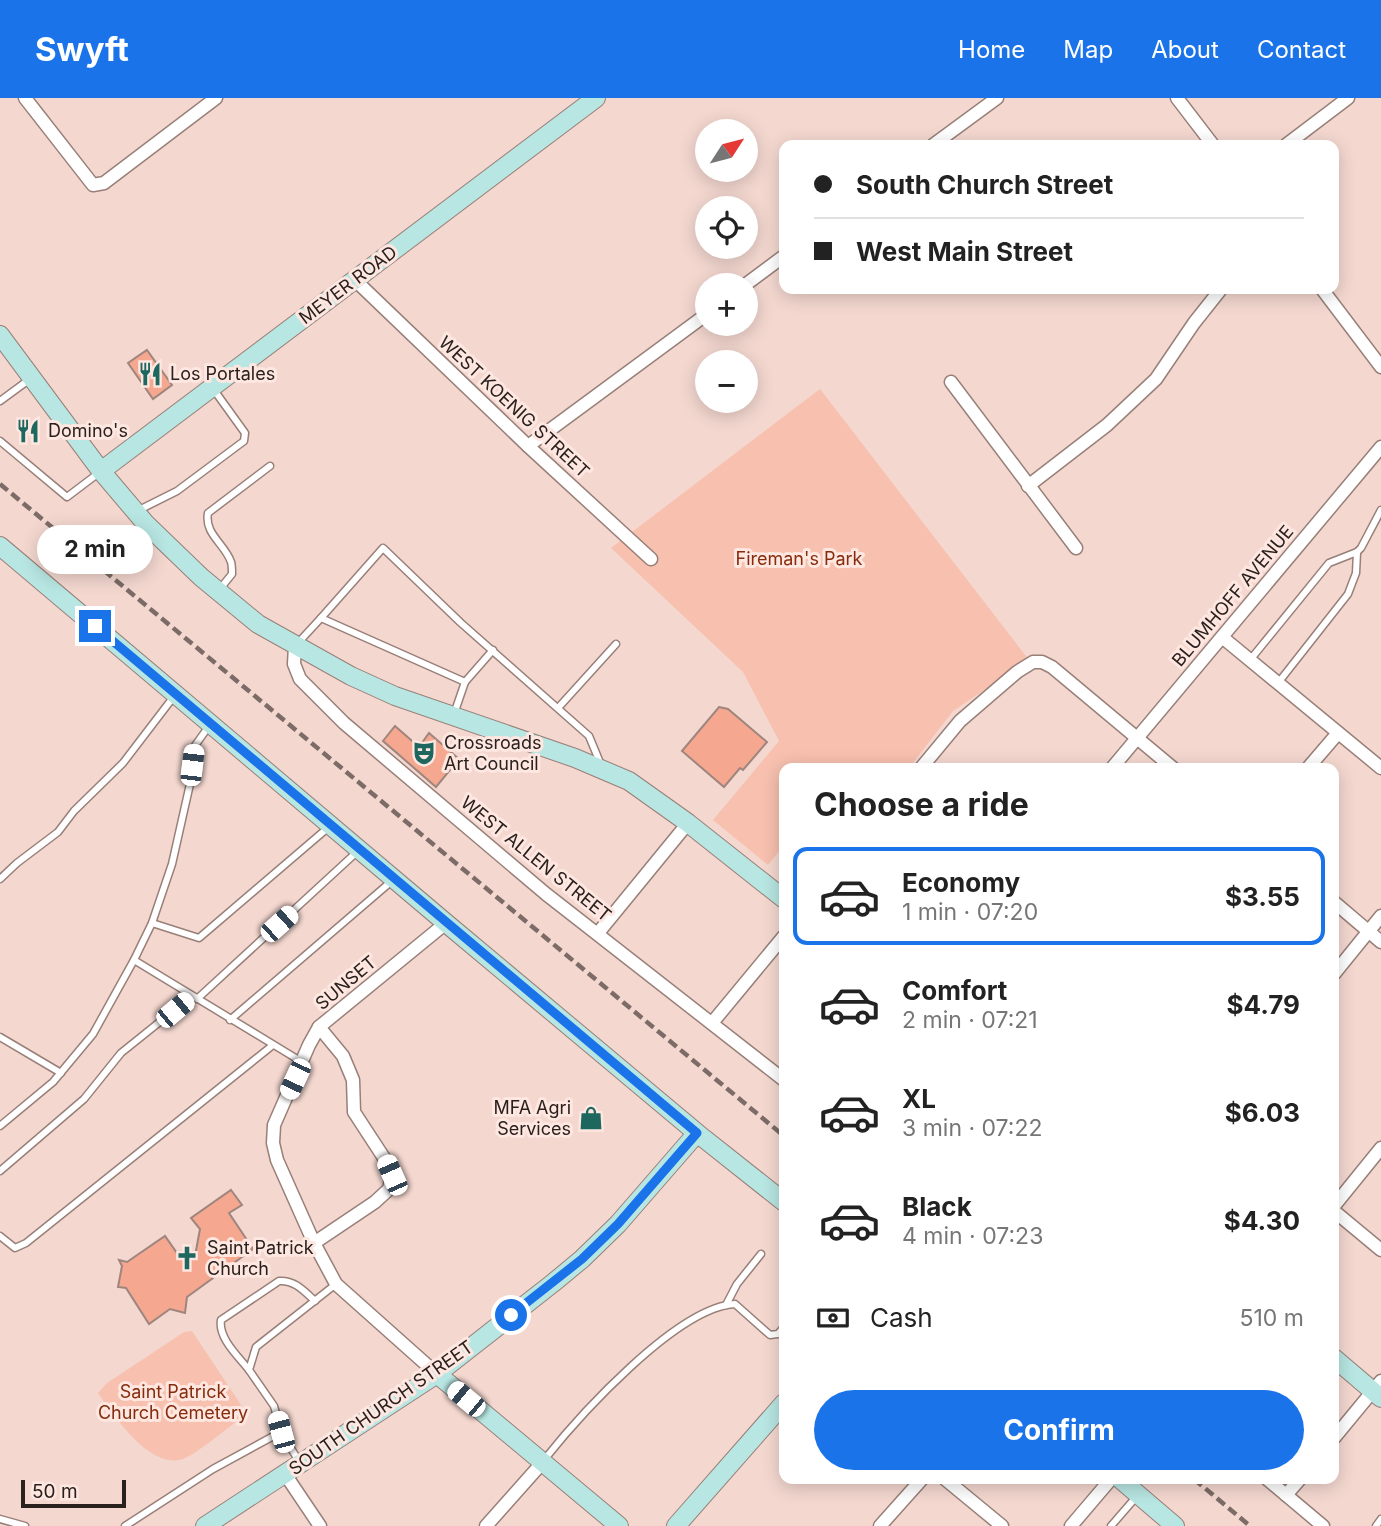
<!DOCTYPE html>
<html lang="en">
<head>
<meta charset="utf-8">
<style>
	body { margin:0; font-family:Inter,sans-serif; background:#f6f6f6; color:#222; height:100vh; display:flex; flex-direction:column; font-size:26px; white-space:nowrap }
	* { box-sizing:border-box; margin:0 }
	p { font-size:23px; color:#767676 }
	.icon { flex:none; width:38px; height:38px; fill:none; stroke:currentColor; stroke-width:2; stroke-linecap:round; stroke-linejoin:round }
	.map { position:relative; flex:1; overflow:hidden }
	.sheet { position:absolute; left:779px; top:665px; width:560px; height:721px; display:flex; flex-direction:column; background:#fff; border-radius:14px; box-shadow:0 4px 18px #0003 }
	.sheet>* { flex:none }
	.top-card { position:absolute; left:779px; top:42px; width:560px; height:154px; border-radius:14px; box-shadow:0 4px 18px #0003; display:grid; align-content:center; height:154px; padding:0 35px; background:#fff }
	.needle { width:46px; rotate:54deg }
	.controls { position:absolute; left:695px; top:21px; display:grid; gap:14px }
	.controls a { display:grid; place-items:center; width:63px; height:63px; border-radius:50%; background:#fff; box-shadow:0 4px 18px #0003; font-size:35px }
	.scale { position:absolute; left:21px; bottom:18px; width:105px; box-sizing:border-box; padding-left:7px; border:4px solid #2a201d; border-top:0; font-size:19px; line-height:24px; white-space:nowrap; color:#2a201d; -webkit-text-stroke:5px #fde7e0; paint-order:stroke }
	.end { position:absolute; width:32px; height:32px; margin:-16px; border:9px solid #1a73e8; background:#fff; box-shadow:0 0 0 4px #fff }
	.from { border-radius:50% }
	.bubble { position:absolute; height:49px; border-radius:24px; background:#fff; box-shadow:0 4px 18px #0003; font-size:23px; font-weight:700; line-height:49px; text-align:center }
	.car { position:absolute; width:21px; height:42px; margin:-21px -10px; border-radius:9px; box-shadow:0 0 5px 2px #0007; background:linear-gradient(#fff 24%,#345 0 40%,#fff 0 76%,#345 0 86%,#fff 0) }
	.top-card b { display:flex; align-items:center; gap:24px; height:66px; font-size:26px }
	.top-card b+b { border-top:2px solid #e0e0e0 }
	.top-card i { width:18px; height:18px; background:#222 }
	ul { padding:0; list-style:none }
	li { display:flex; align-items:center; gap:21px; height:98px; margin:0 14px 10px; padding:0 21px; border:4px solid transparent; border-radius:14px }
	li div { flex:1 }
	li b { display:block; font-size:26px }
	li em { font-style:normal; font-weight:700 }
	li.on { border-color:#1a73e8 }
	li>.icon { width:63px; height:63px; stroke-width:1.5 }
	h2 { padding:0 35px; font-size:32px; line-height:84px }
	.pay { display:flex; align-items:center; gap:18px; height:77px; padding:0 35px; font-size:26px }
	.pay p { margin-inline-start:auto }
	.button { display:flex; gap:14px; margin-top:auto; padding:14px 35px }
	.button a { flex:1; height:80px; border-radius:42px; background:#1a73e8; color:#fff; font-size:28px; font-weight:700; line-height:80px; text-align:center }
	header { display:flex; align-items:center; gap:42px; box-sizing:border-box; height:98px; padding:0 35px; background:#1a73e8; color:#fff }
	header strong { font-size:33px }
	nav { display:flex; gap:38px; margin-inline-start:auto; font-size:24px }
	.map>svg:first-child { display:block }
</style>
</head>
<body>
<header>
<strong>Swyft</strong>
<nav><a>Home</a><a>Map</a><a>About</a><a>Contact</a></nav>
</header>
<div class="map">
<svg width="1381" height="1428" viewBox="0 0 1381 1428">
	<rect width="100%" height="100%" fill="#f4d8d0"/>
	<g fill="#f7c0af">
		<path d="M820,291L1029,562L953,613L909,670H784V747L768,767L713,722L779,643L743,574L611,450Z"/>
		<path d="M192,1233L245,1313V1317C231,1327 197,1356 183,1361C150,1372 114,1318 98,1295L107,1285L184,1234Z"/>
	</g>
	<g fill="#f5a78f" stroke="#9e857d" stroke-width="2">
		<path d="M147,252L172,287L153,301L128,265Z"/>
		<path d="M719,609L728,611L767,644L743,672L740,670L724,689L682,653Z"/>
		<path d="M395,628L419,649L429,635L459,661L436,689L383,643Z"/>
		<path d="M231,1092L242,1107L229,1115L253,1151L187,1199L185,1215L170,1211L149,1226L126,1190L118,1189L122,1168L119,1162L127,1164L165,1138L177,1155L195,1158L200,1131L191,1120Z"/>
	</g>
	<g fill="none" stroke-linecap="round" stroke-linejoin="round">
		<g stroke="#987f78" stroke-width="9">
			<g id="lane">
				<path d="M0,303L30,281"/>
				<path d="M0,343L67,399L100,374"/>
				<path d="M137,413L177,393L244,343L245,335L214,292"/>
				<path d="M219,492L232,476C232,472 232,467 231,464C225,446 204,436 208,415L270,368"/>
				<path d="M321,520L383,450L461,525L589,638L601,667"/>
				<path d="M297,546L321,520L465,584L454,616"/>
				<path d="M1250,562L1329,465L1357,454L1361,450L1381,412"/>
				<path d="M465,584L493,552"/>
				<path d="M1278,585L1348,496L1356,475L1357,454"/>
				<path d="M558,610L616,546"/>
				<path d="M0,781L17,765L58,734L74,713L123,665L175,597"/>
				<path d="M152,825L199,840L330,728"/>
				<path d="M134,862L302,964"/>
				<path d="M197,901L358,753"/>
				<path d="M230,922L393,782"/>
				<path d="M0,939L61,975"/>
				<path d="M0,1028L53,984L93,936L134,862L152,825L172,766L190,686L194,649L209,628"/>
				<path d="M0,1073L84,1001L121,955L192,898"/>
				<path d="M0,1138L15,1150L26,1145L273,947"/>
				<path d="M726,1207L737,1186L761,1156"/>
				<path d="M249,1272C238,1258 218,1240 221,1222L279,1183C295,1182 304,1193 315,1203"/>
				<path d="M544,1362C579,1318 677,1209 735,1206L770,1237L778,1236L784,1229"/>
				<path d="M300,1365L281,1334L274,1308L249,1272L256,1249L336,1186"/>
				<path d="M0,1421L25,1428"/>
				<path d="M125,1428L213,1371L281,1334"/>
				<path d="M1111,1428L1137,1398"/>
				<path d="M1376,1428L1381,1421"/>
			</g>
		</g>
		<g stroke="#987f78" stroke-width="15">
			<g id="street">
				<path d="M25,0L93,87L104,85L216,0"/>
				<path d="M1177,0L1213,47"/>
				<path d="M933,47L997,0"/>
				<path d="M1286,47L1348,0"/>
				<path d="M355,182L528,348L651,461"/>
				<path d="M745,187L784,158"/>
				<path d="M1322,191L1381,269"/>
				<path d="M951,284L1076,450"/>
				<path d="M528,348L707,216"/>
				<path d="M1028,388L1107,327L1156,281L1194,225L1221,191"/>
				<path d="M1222,539L1381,670"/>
				<path d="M295,548L294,566L300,581L344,625L546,796L784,982"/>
				<path d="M921,670L960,623L1017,574L1033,564H1042L1052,569L1173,670"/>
				<path d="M1112,670L1381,349"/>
				<path d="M1308,670L1338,635"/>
				<path d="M1334,804L1381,844"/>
				<path d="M598,835L688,725"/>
				<path d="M1334,876L1381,818"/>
				<path d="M712,925L784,838"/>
				<path d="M1334,1108L1381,1050"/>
				<path d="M1334,1113L1381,1152"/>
				<path d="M314,1145L375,1104L389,1091L392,1077L386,1063L354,1014L353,982L343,958L319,929"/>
				<path d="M437,1276L336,1186L314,1145L277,1062L273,1045L274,1027L309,947L319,929L446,825"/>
				<path d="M1334,1340L1381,1283"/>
				<path d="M285,1376L320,1428"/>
				<path d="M945,1381L1002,1428"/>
				<path d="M1267,1381L1323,1428"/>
				<path d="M1286,1397L1300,1381"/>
				<path d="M486,1428L542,1365"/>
				<path d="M880,1428L922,1381"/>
				<path d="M1071,1428L1111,1381"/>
			</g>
		</g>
		<g stroke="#987f78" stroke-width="20">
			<g id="secondary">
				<path d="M0,237L101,373L146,426L201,479L258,526L351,578L395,598L575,660L629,683L688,725L784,801"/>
				<path d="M101,373L596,0"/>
				<path d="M0,448L446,825L697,1035L784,1104"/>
				<path d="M1334,1260L1381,1300"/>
				<path d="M437,1276L619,1428"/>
				<path d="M1120,1381L1175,1428"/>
				<path d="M205,1428L437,1276L553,1185L582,1161L618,1126L697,1035"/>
				<path d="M676,1428L784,1305"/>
			</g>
		</g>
		<use href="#lane" stroke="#fff" stroke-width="6"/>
		<use href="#street" stroke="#fff" stroke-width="12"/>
		<use href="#secondary" stroke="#b8e6e2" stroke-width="18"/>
		<g stroke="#7c6b66" stroke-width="4.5" stroke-dasharray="10 5" stroke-linecap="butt">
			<path d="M0,386L784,1038"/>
			<path d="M1194,1381L1250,1428"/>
		</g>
	</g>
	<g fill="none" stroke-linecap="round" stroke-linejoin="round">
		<path stroke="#1a73e8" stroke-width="9" d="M95,528L697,1035L618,1126L582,1161L511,1217"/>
	</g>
	<defs>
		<g id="restaurant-bare" transform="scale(1.89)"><path d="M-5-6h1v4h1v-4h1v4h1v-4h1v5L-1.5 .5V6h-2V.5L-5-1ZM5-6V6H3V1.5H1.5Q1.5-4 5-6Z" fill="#1d675f" stroke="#fde7e0" stroke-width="2.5" paint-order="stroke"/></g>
		<g id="theatre-bare" transform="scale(1.89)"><path d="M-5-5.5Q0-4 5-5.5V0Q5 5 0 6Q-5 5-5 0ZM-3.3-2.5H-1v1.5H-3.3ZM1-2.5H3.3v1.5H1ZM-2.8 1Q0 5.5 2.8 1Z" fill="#1d675f" stroke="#fde7e0" stroke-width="2.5" paint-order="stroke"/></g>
		<g id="shop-bare" transform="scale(1.89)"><path d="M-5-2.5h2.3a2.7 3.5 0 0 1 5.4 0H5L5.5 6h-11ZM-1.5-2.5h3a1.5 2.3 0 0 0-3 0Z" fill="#1d675f" stroke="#fde7e0" stroke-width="2.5" paint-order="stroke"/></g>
		<g id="church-bare" transform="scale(1.89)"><path d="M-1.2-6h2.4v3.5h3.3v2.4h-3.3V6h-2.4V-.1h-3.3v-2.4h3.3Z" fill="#1d675f" stroke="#fde7e0" stroke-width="2.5" paint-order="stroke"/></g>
	</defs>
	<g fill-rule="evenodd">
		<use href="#restaurant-bare" x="150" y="276"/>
		<use href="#restaurant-bare" x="28" y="333"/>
		<use href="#theatre-bare" x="424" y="655"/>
		<use href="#shop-bare" x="591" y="1020"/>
		<use href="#church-bare" x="187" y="1160"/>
	</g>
	<g text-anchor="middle" stroke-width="6" stroke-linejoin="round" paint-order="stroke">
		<g font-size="18" fill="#2a201d" stroke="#fde7e0">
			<text transform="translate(348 187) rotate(-37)" y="6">MEYER ROAD</text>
			<text transform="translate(514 309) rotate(43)" y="6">WEST KOENIG STREET</text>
			<text transform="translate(1233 498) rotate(-50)" y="6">BLUMHOFF AVENUE</text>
			<text transform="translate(536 761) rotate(39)" y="6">WEST ALLEN STREET</text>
			<text transform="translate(346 885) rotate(-40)" y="6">SUNSET</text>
			<text transform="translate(381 1310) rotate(-35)" y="6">SOUTH CHURCH STREET</text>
		</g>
		<g font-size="18" fill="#2a201d" stroke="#fde7e0" text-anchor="start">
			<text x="170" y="282">Los Portales</text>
			<text x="48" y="339">Domino's</text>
			<text x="444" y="651">Crossroads<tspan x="444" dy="21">Art Council</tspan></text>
			<text x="571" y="1016" text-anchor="end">MFA Agri<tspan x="571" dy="21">Services</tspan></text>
			<text x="207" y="1156">Saint Patrick<tspan x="207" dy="21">Church</tspan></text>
		</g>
		<g font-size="18" fill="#862c0d" stroke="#fde7e0">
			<text x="799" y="467">Fireman's Park</text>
			<text x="173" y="1300">Saint Patrick<tspan x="173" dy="21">Church Cemetery</tspan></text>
		</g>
	</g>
</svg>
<div class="controls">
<a><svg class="needle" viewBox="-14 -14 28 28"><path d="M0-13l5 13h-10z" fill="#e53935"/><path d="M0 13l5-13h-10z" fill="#767676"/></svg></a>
<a><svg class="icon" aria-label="locate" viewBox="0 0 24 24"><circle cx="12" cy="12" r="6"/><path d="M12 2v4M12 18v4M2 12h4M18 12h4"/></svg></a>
<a>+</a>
<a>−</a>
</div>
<div class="scale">50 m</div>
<i class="end from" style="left:511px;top:1217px"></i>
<i class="end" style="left:95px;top:528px"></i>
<div class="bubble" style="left:37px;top:427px;width:116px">2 min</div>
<i class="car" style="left:192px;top:667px;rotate:7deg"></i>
<i class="car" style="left:279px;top:826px;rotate:48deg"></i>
<i class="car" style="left:175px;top:912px;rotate:50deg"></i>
<i class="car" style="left:295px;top:981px;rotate:205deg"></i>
<i class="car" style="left:392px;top:1077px;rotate:336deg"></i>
<i class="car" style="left:466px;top:1301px;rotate:310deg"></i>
<i class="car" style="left:281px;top:1334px;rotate:345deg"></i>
<div class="top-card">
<b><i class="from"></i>South Church Street</b>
<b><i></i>West Main Street</b>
</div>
<section class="sheet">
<h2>Choose a ride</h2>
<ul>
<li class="on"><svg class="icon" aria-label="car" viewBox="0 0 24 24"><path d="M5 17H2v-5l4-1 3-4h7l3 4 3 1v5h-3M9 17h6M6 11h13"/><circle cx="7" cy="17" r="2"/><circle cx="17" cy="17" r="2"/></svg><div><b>Economy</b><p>1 min · 07:20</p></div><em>$3.55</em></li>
<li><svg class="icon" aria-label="car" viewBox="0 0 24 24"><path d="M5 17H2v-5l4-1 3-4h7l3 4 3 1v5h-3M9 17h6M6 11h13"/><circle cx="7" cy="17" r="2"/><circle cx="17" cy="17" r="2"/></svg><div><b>Comfort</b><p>2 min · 07:21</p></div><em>$4.79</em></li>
<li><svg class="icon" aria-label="car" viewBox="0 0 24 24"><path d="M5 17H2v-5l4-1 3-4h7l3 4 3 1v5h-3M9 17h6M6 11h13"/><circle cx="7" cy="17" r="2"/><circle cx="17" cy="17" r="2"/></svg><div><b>XL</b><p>3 min · 07:22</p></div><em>$6.03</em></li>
<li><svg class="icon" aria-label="car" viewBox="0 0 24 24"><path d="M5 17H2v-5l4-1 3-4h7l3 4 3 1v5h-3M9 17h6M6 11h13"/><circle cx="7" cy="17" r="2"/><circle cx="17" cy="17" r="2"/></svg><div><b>Black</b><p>4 min · 07:23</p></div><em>$4.30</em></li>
</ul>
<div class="pay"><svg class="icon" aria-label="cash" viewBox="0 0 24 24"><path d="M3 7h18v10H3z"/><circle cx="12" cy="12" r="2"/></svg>Cash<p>510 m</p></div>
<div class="button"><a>Confirm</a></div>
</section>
</div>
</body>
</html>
